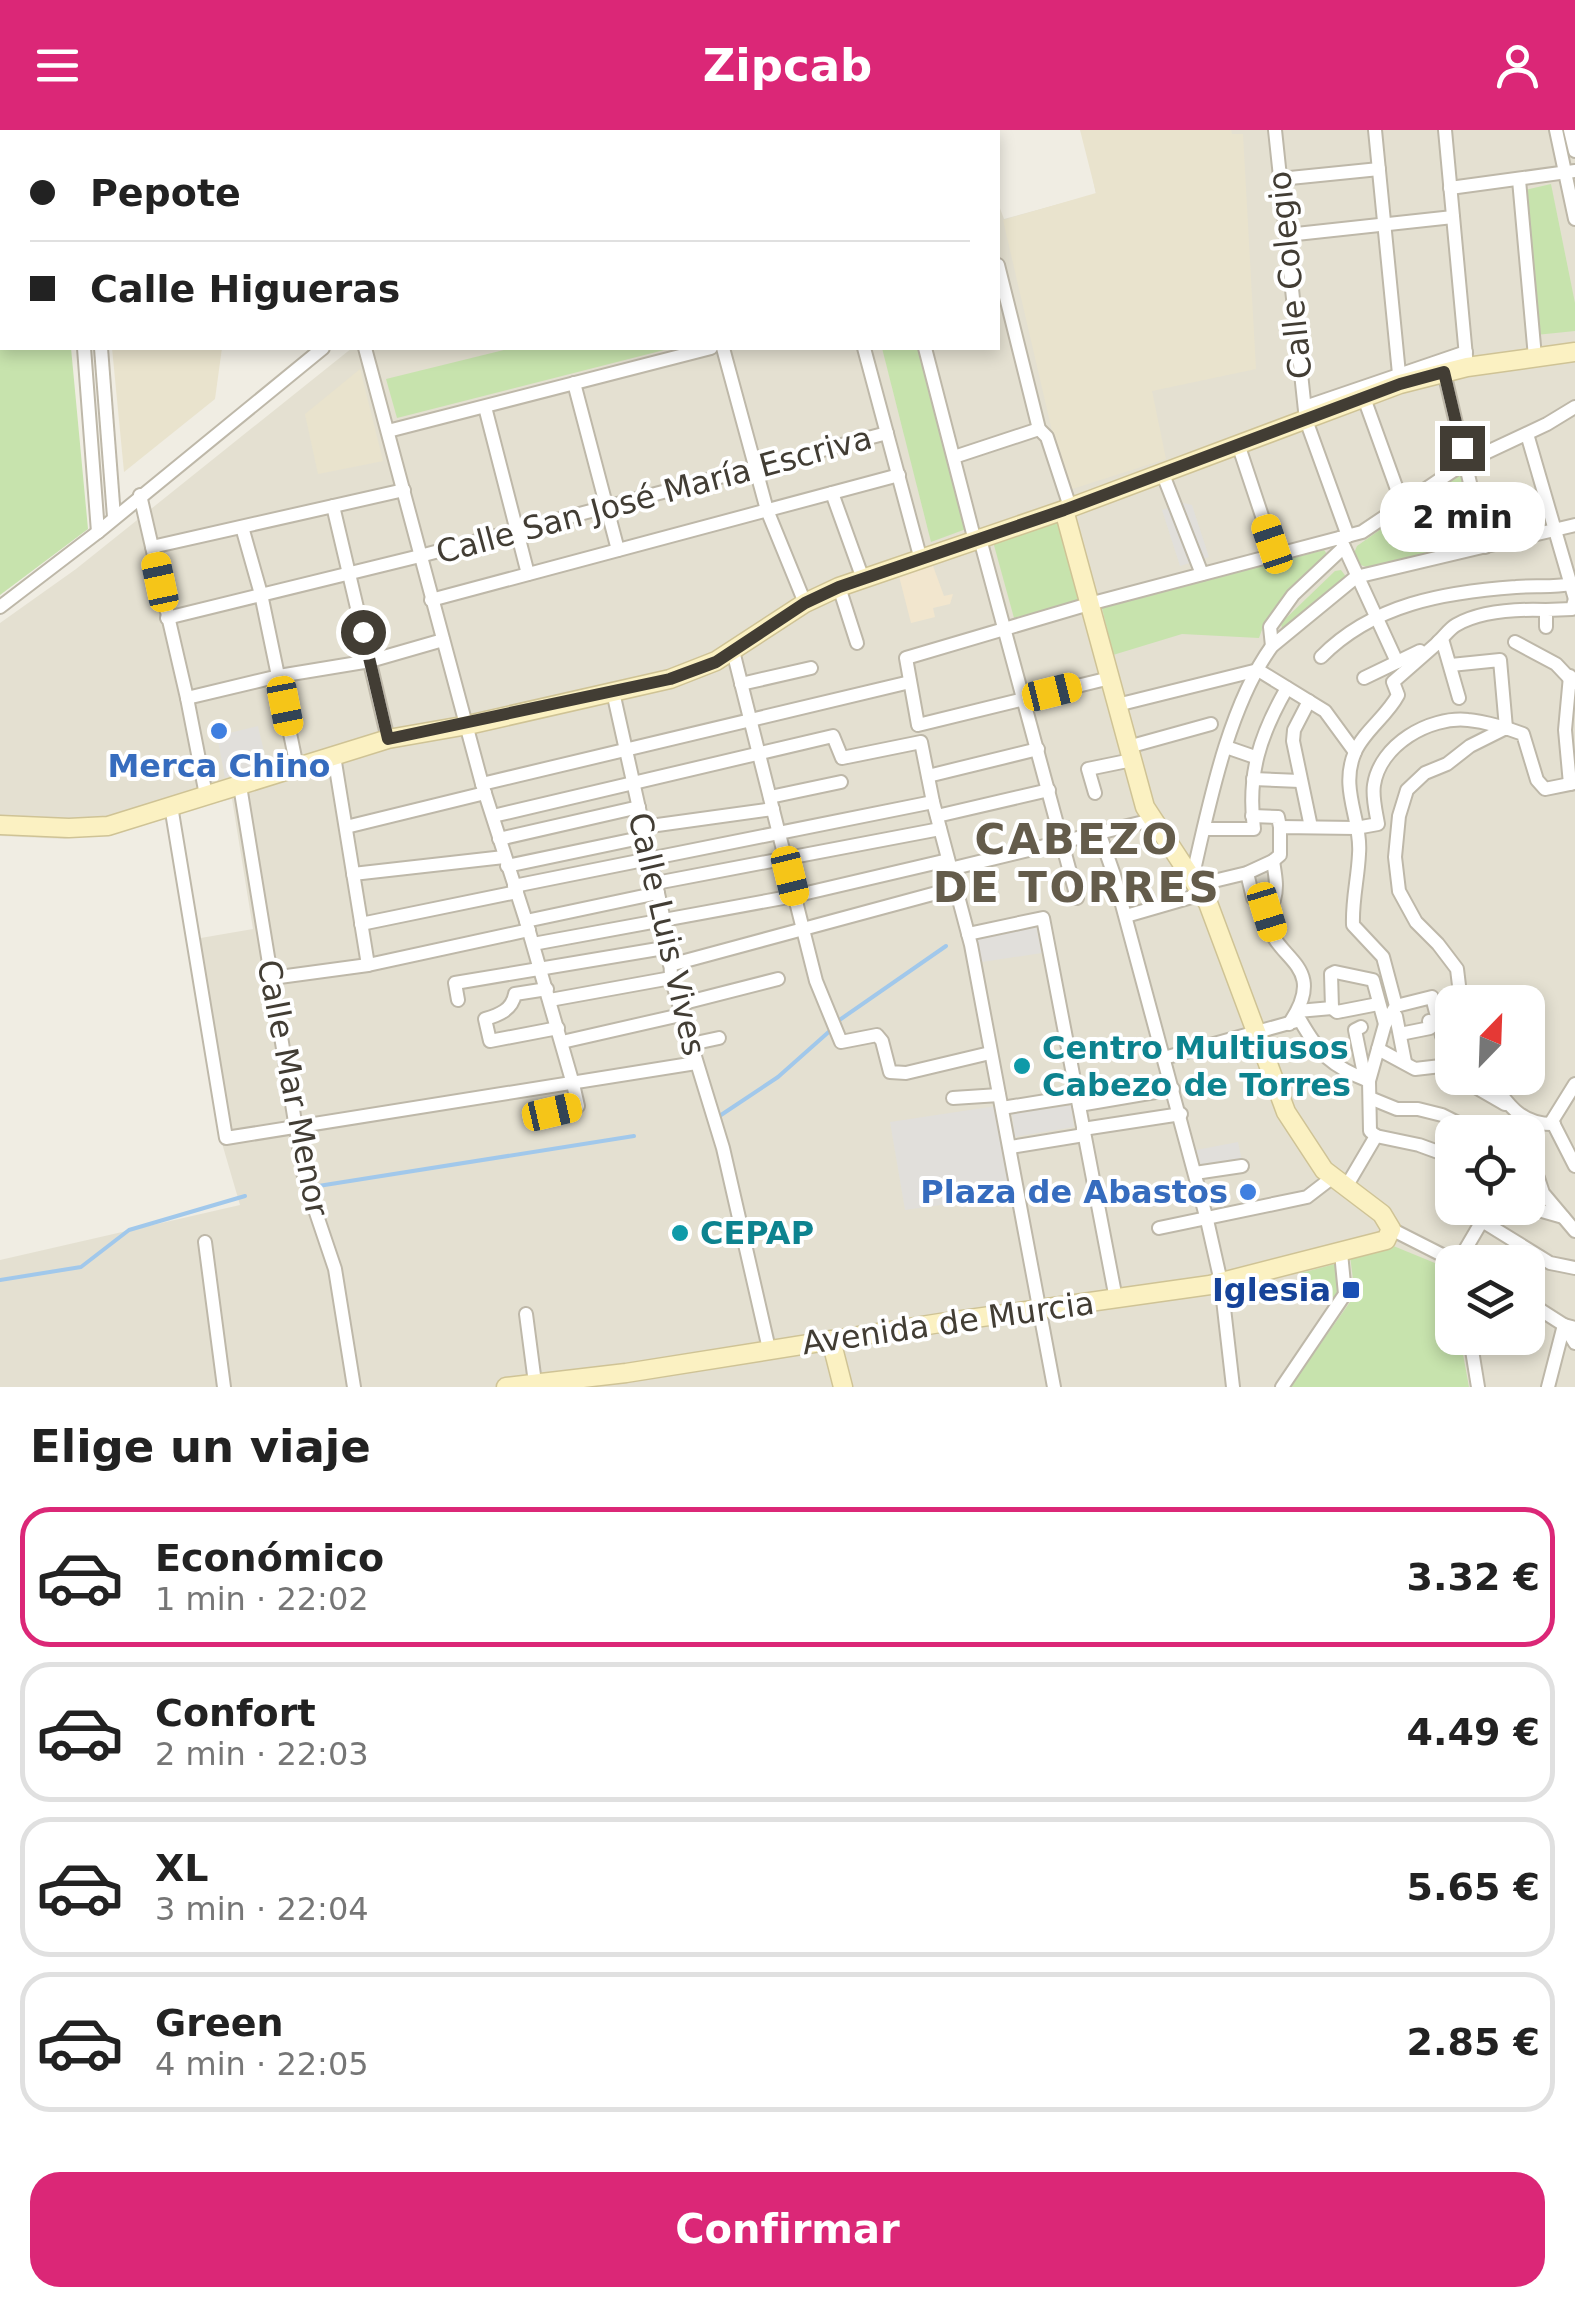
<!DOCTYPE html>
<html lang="es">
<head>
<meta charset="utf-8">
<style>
	body { margin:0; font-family:"DejaVu Sans",sans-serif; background:#f2f2f2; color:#222; height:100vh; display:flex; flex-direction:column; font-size:38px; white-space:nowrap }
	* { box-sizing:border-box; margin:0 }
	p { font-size:32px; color:#767676 }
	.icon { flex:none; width:55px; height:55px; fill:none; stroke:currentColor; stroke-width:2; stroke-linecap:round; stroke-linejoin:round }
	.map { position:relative; height:1257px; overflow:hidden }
	.sheet { display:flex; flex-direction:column; background:#fff; flex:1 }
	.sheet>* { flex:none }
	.hud { position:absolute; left:0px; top:0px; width:1000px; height:220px; box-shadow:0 5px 15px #0003; display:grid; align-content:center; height:220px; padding:0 30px; background:#fff }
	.needle { width:65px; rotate:23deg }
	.buttons { position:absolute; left:1435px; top:855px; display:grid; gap:20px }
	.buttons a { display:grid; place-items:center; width:110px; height:110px; border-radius:20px; background:#fff; box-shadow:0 5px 15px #0003; font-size:50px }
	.end { position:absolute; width:45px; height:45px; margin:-22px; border:12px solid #423d34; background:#fff; box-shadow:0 0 0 5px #fff }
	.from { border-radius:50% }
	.bubble { position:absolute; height:70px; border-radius:30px; background:#fff; box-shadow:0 5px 15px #0003; font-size:32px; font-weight:700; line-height:70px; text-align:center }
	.car { position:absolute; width:30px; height:60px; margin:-30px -15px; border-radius:12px; box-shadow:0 0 8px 2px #0007; background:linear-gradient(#f5c518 24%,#345 0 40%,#f5c518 0 76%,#345 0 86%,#f5c518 0) }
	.hud b { display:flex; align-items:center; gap:35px; height:95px; font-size:38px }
	.hud b+b { border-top:2px solid #e0e0e0 }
	.hud i { width:25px; height:25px; background:#222 }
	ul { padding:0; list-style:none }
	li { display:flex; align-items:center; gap:30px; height:140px; margin:0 20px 15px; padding:0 10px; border:5px solid #e0e0e0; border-radius:30px }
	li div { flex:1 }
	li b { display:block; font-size:38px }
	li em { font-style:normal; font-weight:700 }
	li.selected { border-color:#db2777 }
	li>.icon { width:90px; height:90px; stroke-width:1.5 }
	h2 { padding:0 30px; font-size:45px; line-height:120px }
	.action { display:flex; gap:20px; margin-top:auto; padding:20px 30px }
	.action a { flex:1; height:115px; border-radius:30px; background:#db2777; color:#fff; font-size:40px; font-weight:700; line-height:115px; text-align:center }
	header { display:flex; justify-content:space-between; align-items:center; height:130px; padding:0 30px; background:#db2777; color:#fff; font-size:45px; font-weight:700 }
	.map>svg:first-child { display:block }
</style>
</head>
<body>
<header><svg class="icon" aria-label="menu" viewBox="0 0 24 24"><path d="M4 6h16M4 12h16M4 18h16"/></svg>Zipcab<svg class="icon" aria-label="person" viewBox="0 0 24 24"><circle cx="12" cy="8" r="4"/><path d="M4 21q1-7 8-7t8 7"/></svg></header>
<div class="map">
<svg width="1575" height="1257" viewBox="0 0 1575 1257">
	<rect width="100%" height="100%" fill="#f0ede3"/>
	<g fill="#e4e0d1" fill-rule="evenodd">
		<path d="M527,0H973L974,2H524Z"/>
		<path d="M1083,0H1575V1257H0V1130L240,1075L219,1003L189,810L253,799L232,669L65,709L0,706V493L76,439L352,218H998V73L1004,89L1096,64ZM1452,872H1528V948H1452ZM1452,1002H1528V1078H1452ZM1452,1132H1528V1208H1452Z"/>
	</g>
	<path fill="#f2e6ce" d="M933,436L944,466L953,464L950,474L933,478L935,487L911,493L899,446Z"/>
	<g fill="#e9e3cd">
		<path d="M1080,0H1231L1232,4H1243L1256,239L1152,261L1166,329L1066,361L1003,90L1096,63Z"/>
		<path d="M112,218H222L215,269L124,342Z"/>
		<path d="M360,239L383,331L318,344L305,284Z"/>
	</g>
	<g fill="#c7e3ad">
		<path d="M1551,54L1575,173V201L1536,205L1525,60Z"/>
		<path d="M0,212L2,218H71L88,399L0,465Z"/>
		<path d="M512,218H672L397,288L386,249Z"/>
		<path d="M882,218H919L966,399L931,412Z"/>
		<path d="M1460,343L1476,409L1369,438L1358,434L1354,423L1357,416Z"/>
		<path d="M1057,390L1079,471L1014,488L992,408Z"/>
		<path d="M1324,420L1327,424C1301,449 1270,473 1259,508L1182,504L1113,525L1102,478Z"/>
		<path d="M1341,440L1347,448L1282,499L1281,493L1335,441Z"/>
		<path d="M1391,1115L1452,1140V1208H1460L1469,1257H1290L1355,1165L1350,1126Z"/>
		<path d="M1335,1134L1340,1161L1334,1168L1301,1143Z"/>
	</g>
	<g fill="#e1dfdb">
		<path d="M1184,373L1192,375L1209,427L1180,436L1162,380Z"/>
		<path d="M258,596L266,630L225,648L217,606Z"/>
		<path d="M1036,796L1042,823L982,832L977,808Z"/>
		<path d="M1071,975L1074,997L1015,1007L1012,984Z"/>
		<path d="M996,976L1014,1065L905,1080L890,992Z"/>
		<path d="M1238,1012L1242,1031L1202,1039L1196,1020Z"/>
	</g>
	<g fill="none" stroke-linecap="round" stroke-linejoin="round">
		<g stroke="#a1c8eb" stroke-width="4">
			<path d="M838,891L946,816"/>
			<path d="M718,987L778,947L832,899"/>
			<path d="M312,1057L634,1006"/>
			<path d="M0,1150L81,1137L129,1100L245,1066"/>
		</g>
		<g stroke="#beb8a9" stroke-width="16">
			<g id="street">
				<path d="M66,0V2"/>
				<path d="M84,0L85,2"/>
				<path d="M665,0L666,2"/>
				<path d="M808,0L809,2"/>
				<path d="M868,0L869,2"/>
				<path d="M963,0L964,2"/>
				<path d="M1275,0L1306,290L1348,406"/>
				<path d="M1375,0L1400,254"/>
				<path d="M1445,0L1467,237"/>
				<path d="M1556,0L1575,89"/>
				<path d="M1570,0L1575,21"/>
				<path d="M541,2L543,0"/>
				<path d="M0,38L1,0"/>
				<path d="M1280,49L1379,39"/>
				<path d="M1519,50L1535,227"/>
				<path d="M1450,58L1575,41"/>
				<path d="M0,80L2,81"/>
				<path d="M0,96L2,92"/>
				<path d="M1287,105L1453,87"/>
				<path d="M998,135L1039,299L1047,307L1070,377"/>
				<path d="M0,199H2"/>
				<path d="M84,218L98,402"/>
				<path d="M101,218L114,387"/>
				<path d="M365,218L482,654L526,791L573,954L578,976L552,982"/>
				<path d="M723,218L767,380L805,473"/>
				<path d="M864,218L921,430"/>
				<path d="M925,218L975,411"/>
				<path d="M1444,242L1485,417"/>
				<path d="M574,253L618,420"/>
				<path d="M1364,268L1403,376"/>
				<path d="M485,277L528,444"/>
				<path d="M1305,277L1466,222"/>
				<path d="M388,301L711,218"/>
				<path d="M1527,304L1575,469"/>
				<path d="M1238,314L1275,425"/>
				<path d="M954,327L1039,299"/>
				<path d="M1162,342L1202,444"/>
				<path d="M832,363L863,449"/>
				<path d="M140,365L187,568L206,665"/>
				<path d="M333,376L388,609"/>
				<path d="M242,397L261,464L297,637"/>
				<path d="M1340,408L1397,532"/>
				<path d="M980,409L1077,768"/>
				<path d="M152,417L404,360"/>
				<path d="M839,457L857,513"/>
				<path d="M431,470L899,345"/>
				<path d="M0,477L98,402L323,218"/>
				<path d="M167,488L420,426L887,303"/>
				<path d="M1546,497V480L1572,479L1575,469"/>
				<path d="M1438,512C1444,507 1449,499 1456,495C1482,480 1518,479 1546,480"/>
				<path d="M1515,512L1556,534L1574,553"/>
				<path d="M1272,516L1270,497L1293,465L1343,418"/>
				<path d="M733,521L816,851L841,912L877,905L882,911L890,942L906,943L990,923"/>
				<path d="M1321,527C1373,474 1445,462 1516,457C1535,455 1552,458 1571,454"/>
				<path d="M1110,548L918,595L906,528L1089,474L1362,402L1466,332L1547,294L1575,277"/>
				<path d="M1364,548L1420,521"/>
				<path d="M741,554L811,538"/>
				<path d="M613,562L670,817L671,848L723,1018L769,1219"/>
				<path d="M187,568L279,546L370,531L443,510"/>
				<path d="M1309,571L1294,600L1293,611L1311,697"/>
				<path d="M1117,575L1258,540L1325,581L1355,622"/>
				<path d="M1128,617L1211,594"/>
				<path d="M1226,617L1255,627"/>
				<path d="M334,626L368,835"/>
				<path d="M928,646L1038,619"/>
				<path d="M1253,649L1300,651"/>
				<path d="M482,654L910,552"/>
				<path d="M1570,654L1565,600L1570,546"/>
				<path d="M240,656L304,1047L335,1139L354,1257"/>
				<path d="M1095,663L1088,639L1132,630"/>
				<path d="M770,667L841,652"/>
				<path d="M171,676L226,1008L696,933"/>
				<path d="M493,686L833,606L842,628L921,612L933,672L971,815L1054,1257"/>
				<path d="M937,686L1049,660"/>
				<path d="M1252,686L1278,687L1280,697"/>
				<path d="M346,697L485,663"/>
				<path d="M643,697L773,679"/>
				<path d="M1204,699H1254C1247,644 1260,605 1287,558"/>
				<path d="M1099,702L1114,745L1207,1090L1221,1152L1233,1257"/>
				<path d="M499,709L639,677"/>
				<path d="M1273,731L1280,725V697L1356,698L1378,694C1376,682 1372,667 1374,655C1380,615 1429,586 1468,590C1481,591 1494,595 1506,598L1500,530L1451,535"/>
				<path d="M507,736L645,707"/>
				<path d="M950,739L1152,690"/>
				<path d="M1247,743L1253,768L1273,774"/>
				<path d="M353,744L504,727"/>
				<path d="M1192,749C1209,675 1228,577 1272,516L1356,447L1575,395"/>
				<path d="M656,753L940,699"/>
				<path d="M1197,755L1247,743L1273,731C1275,744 1278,757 1274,770C1273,771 1268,783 1268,784C1266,830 1333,830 1289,894"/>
				<path d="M514,756L933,672"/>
				<path d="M1126,786L1202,764"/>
				<path d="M526,791L658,763"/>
				<path d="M361,794L517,762"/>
				<path d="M968,804L1043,788L1116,1169"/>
				<path d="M533,814L794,766L948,730"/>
				<path d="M670,835L955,758"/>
				<path d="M272,848L368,835L529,800"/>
				<path d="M547,859L515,864C512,880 499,885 485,889L490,911L558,898"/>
				<path d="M458,870L455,853L670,817"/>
				<path d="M550,870L671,848"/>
				<path d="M1461,872L1457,839L1438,814L1416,792L1399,761L1395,727L1399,686L1407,660L1425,643L1447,634L1470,616L1506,598L1523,604L1537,650L1545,659L1575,653"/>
				<path d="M680,874L778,849"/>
				<path d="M1396,876L1432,867L1442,906L1452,917"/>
				<path d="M1332,878L1337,882L1378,874"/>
				<path d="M1298,881L1332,878L1331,844L1335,842L1373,850L1385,894"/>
				<path d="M1393,884L1396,886L1405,932"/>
				<path d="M1361,897L1355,900L1365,949"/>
				<path d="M1400,904L1430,898L1429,891"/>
				<path d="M562,912L685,884"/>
				<path d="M691,914L719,908"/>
				<path d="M1378,919L1415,939L1441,936L1452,943"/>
				<path d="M1164,928L1300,890C1320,925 1331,936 1369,951L1370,1001L1376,1006"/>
				<path d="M1460,948L1505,974"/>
				<path d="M1489,948C1507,973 1520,995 1554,994"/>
				<path d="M1369,951L1385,894L1396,876L1383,827L1353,795C1352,770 1358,748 1359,724C1362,690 1339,659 1355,622C1364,601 1387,586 1398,565L1393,552L1442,509L1459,568"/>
				<path d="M1575,954L1552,991L1575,1036"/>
				<path d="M953,968L999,965"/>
				<path d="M1370,968L1397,979H1418L1442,985L1476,1002"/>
				<path d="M1079,975L1173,959"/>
				<path d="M1002,978L1077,966"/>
				<path d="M1083,999L1181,984"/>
				<path d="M1376,1006L1419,1015L1452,1027"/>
				<path d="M1011,1017L1084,1005"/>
				<path d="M1528,1036L1538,1048L1543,1063L1575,1101"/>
				<path d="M1195,1043L1242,1036"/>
				<path d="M1346,1057L1376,1006"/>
				<path d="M1528,1077L1563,1087"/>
				<path d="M1159,1098L1307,1067L1333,1047"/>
				<path d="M1391,1099L1456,1132"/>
				<path d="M205,1112L224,1257"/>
				<path d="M1458,1132L1482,1091L1550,1133L1575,1138"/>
				<path d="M1528,1172L1564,1195L1575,1213"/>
				<path d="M526,1184L535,1253"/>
				<path d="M1470,1208L1478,1257"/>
				<path d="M1282,1257L1345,1164L1341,1123"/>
				<path d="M1548,1257L1564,1195L1575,1198"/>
			</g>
		</g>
		<g stroke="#cfc395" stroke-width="21">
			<g id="secondary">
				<path d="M0,695L69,698L108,696L388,609L468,595L670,549L716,531L805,473L839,457L1064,380L1400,254L1467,237L1575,222"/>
				<path d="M831,1210L843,1257"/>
				<path d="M506,1257L626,1243L940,1193L1210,1155L1386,1110L1391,1099L1382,1084L1324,1040L1286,982L1208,773L1145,677L1064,380"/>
			</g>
		</g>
		<use href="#street" stroke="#fff" stroke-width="12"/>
		<use href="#secondary" stroke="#fbf1c2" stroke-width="18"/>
	</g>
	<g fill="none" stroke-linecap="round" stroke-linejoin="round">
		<path stroke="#423d34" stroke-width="12" d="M363,502L388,609L670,549L716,532L805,473L839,457L1064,380L1400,254L1444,242L1462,318"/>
	</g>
	<g fill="#3f7fe0" stroke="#fff" stroke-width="4">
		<circle cx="219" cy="601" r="10"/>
		<circle cx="1248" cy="1062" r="10"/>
	</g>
	<g fill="#0f9aa8" stroke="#fff" stroke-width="4">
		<circle cx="1022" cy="936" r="10"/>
		<circle cx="680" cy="1103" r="10"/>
	</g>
	<rect fill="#1a4fb4" stroke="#fff" stroke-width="4" x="1341" y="1150" width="20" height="20" rx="5"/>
	<g text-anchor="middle" stroke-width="8" stroke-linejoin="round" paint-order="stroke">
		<g font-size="32" fill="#423d34" stroke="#fff">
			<text transform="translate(1290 145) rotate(-96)" y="11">Calle Colegio</text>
			<text transform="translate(654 365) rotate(-15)" y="11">Calle San José María Escriva</text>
			<text transform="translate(667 804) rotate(77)" y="11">Calle Luis Vives</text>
			<text transform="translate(293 958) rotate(79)" y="11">Calle Mar Menor</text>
			<text transform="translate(948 1193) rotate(-8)" y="11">Avenida de Murcia</text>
		</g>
		<g font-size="32" font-weight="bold" fill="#366cbe" stroke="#fff">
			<text x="219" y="647">Merca Chino</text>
			<text x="1228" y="1073" text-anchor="end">Plaza de Abastos</text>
		</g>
		<g font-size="32" font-weight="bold" fill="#0d838f" stroke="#fff" text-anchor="start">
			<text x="1042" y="929">Centro Multiusos<tspan x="1042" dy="37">Cabezo de Torres</tspan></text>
			<text x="700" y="1114">CEPAP</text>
		</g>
		<g font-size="32" font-weight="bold" fill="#164399" stroke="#fff" text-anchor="end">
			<text x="1331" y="1171">Iglesia</text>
		</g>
		<g font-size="42" font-weight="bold" letter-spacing="2.5" fill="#645c4b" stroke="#fff">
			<text x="1077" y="724">CABEZO<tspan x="1077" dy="48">DE TORRES</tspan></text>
		</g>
	</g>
</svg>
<div class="buttons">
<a><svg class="needle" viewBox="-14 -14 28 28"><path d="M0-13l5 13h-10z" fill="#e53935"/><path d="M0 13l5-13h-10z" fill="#767676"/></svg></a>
<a><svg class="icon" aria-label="locate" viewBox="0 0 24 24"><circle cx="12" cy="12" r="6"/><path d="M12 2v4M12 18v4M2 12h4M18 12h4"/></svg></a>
<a><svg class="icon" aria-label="layers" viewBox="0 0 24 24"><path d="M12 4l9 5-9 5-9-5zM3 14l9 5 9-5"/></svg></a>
</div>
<i class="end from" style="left:363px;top:502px"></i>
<i class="end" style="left:1462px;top:318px"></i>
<div class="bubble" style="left:1380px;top:352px;width:165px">2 min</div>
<i class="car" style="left:1272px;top:414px;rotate:341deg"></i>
<i class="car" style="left:160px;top:452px;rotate:348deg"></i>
<i class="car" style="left:1052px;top:562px;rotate:76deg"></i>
<i class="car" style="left:285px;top:576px;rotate:169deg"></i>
<i class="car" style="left:790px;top:746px;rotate:166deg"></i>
<i class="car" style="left:1267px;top:782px;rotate:163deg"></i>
<i class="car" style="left:552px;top:982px;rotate:77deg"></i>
<div class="hud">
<b><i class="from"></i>Pepote</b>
<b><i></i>Calle Higueras</b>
</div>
</div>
<section class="sheet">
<h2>Elige un viaje</h2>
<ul>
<li class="selected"><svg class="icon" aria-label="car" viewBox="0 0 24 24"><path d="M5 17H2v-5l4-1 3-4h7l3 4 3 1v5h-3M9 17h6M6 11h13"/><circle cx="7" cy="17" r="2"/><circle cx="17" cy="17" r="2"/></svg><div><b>Económico</b><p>1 min · 22:02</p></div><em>3.32 €</em></li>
<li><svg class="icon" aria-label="car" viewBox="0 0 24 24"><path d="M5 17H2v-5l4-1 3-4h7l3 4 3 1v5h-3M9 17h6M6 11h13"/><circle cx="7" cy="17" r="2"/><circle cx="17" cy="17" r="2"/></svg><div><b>Confort</b><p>2 min · 22:03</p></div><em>4.49 €</em></li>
<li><svg class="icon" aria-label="car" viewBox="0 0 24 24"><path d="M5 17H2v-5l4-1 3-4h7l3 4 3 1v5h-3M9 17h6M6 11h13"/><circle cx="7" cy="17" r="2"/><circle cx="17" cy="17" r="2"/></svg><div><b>XL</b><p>3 min · 22:04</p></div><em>5.65 €</em></li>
<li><svg class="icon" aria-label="car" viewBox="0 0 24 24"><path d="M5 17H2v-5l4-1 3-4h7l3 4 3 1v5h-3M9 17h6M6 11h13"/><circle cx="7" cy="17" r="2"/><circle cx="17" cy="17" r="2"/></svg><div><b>Green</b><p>4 min · 22:05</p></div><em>2.85 €</em></li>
</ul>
<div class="action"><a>Confirmar</a></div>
</section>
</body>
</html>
